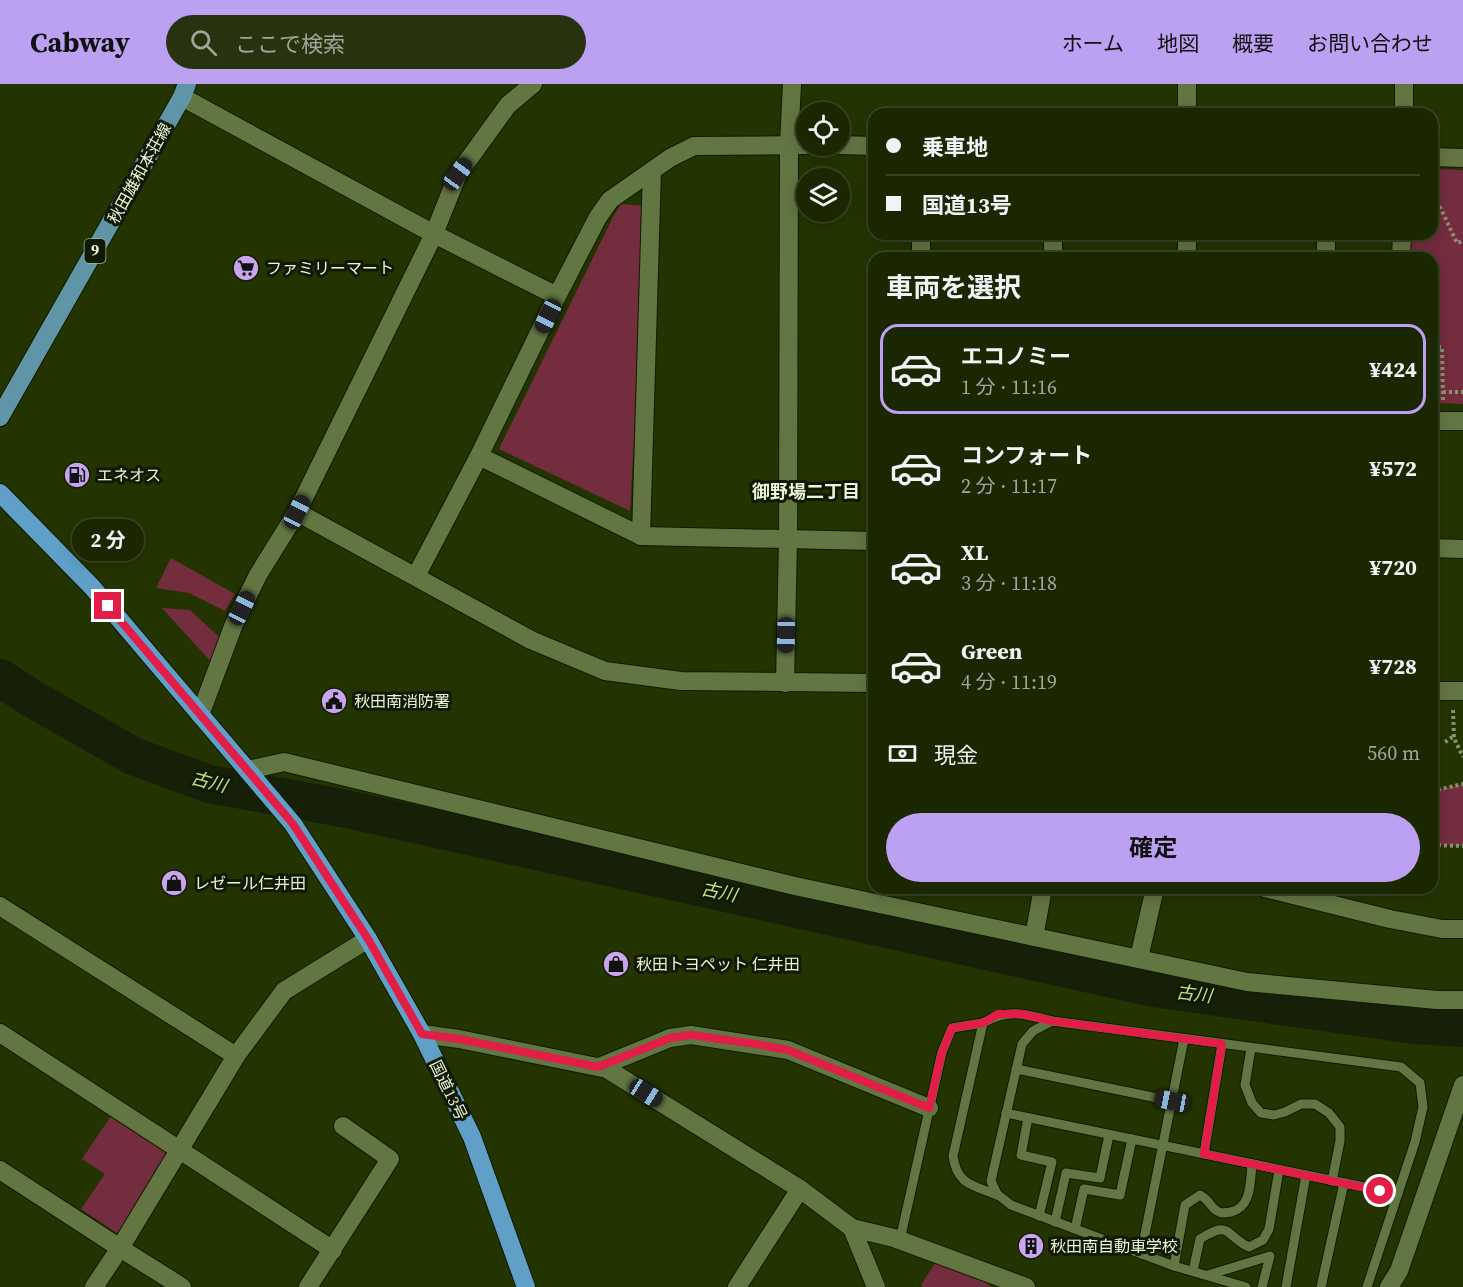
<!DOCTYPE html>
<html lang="ja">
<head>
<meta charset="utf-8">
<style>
	body { margin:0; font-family:"Source Serif 4","Noto Sans JP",serif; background:#27330f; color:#f1f3f6; height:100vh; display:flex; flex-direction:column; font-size:22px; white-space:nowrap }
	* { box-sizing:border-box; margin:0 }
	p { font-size:20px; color:#9fa599 }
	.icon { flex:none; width:33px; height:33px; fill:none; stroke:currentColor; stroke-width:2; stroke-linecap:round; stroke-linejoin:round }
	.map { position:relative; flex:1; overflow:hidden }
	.details { position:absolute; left:868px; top:168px; width:570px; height:642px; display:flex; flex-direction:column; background:#1a2700; border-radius:18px; box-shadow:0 3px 15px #0003,0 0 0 2px #384422 }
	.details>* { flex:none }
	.top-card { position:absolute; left:868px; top:24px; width:570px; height:132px; border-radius:18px; box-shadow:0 3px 15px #0003,0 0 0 2px #384422; display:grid; align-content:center; height:132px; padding:0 18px; background:#1a2700 }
	.fabs { position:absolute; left:796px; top:18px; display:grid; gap:12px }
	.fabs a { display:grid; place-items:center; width:54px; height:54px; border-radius:50%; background:#1a2700; box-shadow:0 3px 15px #0003,0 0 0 2px #384422; font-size:30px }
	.end { position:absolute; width:27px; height:27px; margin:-14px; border:8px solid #e11d48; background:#fff; box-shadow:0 0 0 3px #fff }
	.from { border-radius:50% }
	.bubble { position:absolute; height:42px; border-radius:21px; background:#1a2700; box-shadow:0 3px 15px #0003,0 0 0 2px #384422; font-size:20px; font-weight:700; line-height:42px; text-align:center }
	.car { position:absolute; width:18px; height:36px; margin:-18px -9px; border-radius:8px; box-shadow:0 0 4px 2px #0007; background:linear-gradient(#222 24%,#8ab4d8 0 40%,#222 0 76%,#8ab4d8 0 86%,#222 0) }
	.top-card b { display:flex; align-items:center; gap:21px; height:57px; font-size:22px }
	.top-card b+b { border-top:2px solid #384422 }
	.top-card i { width:15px; height:15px; background:#f1f3f6 }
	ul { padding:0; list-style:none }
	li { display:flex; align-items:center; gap:18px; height:90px; margin:0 12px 9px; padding:0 6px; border:3px solid transparent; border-radius:18px }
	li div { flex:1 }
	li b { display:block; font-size:22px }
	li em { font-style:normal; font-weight:700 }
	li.selected { border-color:#bca0f2 }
	li>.icon { width:54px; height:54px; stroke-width:1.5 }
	h2 { padding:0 18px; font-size:27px; line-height:72px }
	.pay { display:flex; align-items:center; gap:15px; height:66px; padding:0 18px; font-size:22px }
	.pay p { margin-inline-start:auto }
	.action { display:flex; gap:12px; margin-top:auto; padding:12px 18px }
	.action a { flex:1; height:69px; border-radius:36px; background:#bca0f2; color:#111; font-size:24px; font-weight:700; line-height:69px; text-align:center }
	header { display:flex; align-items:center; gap:36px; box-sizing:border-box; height:84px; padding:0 30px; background:#bca0f2; color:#111 }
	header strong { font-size:28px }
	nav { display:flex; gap:33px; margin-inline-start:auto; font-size:21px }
	.search { width:420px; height:54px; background:#27330f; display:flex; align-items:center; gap:15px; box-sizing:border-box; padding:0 21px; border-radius:33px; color:#9fa599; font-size:22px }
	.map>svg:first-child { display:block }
</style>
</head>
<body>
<header>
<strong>Cabway</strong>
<div class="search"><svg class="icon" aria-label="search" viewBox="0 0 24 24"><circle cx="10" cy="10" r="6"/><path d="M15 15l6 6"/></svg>ここで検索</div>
<nav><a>ホーム</a><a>地図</a><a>概要</a><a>お問い合わせ</a></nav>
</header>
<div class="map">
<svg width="1463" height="1203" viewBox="0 0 1463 1203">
	<rect width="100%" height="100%" fill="#233400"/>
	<g fill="#742c3f">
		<path d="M1433,85L1463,86V320L1433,319L1432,174H1395V150H1432Z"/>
		<path d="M621,120L647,122L630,427L499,365L613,133Z"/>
		<path d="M171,474L235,510L225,527L189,509L156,504Z"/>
		<path d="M162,524L190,526L219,553L212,579Z"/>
		<path d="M1463,700V762L1433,761V707Z"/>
		<path d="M111,1032L170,1072L118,1150L81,1125L105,1090L82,1075Z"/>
		<path d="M935,1179L985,1196L991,1203H923L921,1201Z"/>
	</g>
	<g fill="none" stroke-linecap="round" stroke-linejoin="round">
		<path stroke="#161f07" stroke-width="38" d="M0,594L31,614L133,672L209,700L342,724L1153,904L1415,941L1463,944"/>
		<g stroke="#101a01" stroke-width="11">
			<g id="service">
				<path d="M1251,964L1245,1001L1252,1019L1261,1029L1274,1031L1285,1028L1301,1020H1315L1329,1029L1340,1043V1057L1332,1097"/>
				<path d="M1016,985L1172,1017"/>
				<path d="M1006,1029L1398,1110"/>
				<path d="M1028,1034L1021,1071L1052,1078L1039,1132"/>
				<path d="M1204,1070L1222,960"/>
				<path d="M997,1111C973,1101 957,1101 953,1072L983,939C1008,924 1025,930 1052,937"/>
				<path d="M1055,1138L1066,1089L1100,1094L1109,1051"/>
				<path d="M1075,1145L1084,1105L1120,1111L1132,1055"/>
				<path d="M900,1156L942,968L952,944L983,939"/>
				<path d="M1141,1170L1184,955"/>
				<path d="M1174,1182L1185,1121L1200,1111C1210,1116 1210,1123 1217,1127C1221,1130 1226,1129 1231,1128C1252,1123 1250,1098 1252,1080"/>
				<path d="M1193,1187L1200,1155C1231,1135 1225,1152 1249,1163L1263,1156L1269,1145L1279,1086"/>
				<path d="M1208,1191L1270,1172L1262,1203"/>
				<path d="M1246,1203L1174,1182L1011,1121L997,1110L991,1097L1022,960L1033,947L1052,937L1401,983L1420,999L1423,1023L1415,1058L1367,1203"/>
				<path d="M1286,1203L1306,1091"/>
				<path d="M1321,1203L1344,1099"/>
			</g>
		</g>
		<g stroke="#101a01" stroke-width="20">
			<g id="minor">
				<path d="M1404,30V0"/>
				<path d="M840,61L874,62"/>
				<path d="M1432,73L1463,74"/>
				<path d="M434,150L557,212"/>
				<path d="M921,174V150"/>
				<path d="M1053,174V150"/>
				<path d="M1326,174V150"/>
				<path d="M1401,174L1402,150"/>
				<path d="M1432,337H1463"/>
				<path d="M479,372L641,452L874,457"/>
				<path d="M641,452L652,87"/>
				<path d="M1432,464L1463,465"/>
				<path d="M416,492L479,372L557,212L598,133L610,116L670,74L694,62L807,61"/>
				<path d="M785,599L788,456L789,60L792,0"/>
				<path d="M248,686L284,678L795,802L1247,898L1437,916H1463"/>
				<path d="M1265,804L1390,835L1442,845H1463"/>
				<path d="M0,822L236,972L120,1164L0,1086"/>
				<path d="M1034,853L1043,804"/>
				<path d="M1139,874L1155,804"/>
				<path d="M0,949L333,1166"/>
				<path d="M422,950L459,955L607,985L800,1105L852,1144L894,1154L1026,1203"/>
				<path d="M236,972L284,907L368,855"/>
				<path d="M599,983L670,954L691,951L788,966L929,1024"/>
				<path d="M852,1144L876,1203"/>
				<path d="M94,1203L120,1164L182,1203"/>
				<path d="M308,1203L390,1075L343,1042"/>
				<path d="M737,1203L800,1105"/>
				<path d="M1389,1203L1399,1187L1463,1001"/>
			</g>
		</g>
		<g stroke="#101a01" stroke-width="20">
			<g id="tertiary">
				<path d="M1187,0V30"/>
				<path d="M182,13L434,150"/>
				<path d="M1187,174V150"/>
				<path d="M297,428L531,556L605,587L681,597L874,599"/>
				<path d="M1432,607H1463"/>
				<path d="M200,631L234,540L258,491L297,428L434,150L458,90L508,21L533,0"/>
			</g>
		</g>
		<g stroke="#101a01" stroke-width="20">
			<path id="primary" d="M0,333L182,13L187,0"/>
		</g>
		<g stroke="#101a01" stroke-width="20">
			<path id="trunk" d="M0,409L92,503L293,740L368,855L422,950L472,1053L526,1203"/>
		</g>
		<g stroke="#85946b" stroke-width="4" stroke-dasharray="3 3" stroke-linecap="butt">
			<path d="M1432,106L1457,159L1463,157"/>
			<path d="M1432,263H1442L1443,318"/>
			<path d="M1443,308H1463"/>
			<path d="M1453,626L1454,654L1463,673"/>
			<path d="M1445,658L1454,652"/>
			<path d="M1432,707L1463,700"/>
			<path d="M1432,761L1463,762"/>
		</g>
		<use href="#service" stroke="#627642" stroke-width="9"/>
		<use href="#minor" stroke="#627642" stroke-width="18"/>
		<use href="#tertiary" stroke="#627642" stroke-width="18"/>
		<use href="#primary" stroke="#6095a7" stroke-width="18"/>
		<use href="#trunk" stroke="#5f9fc8" stroke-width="18"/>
	</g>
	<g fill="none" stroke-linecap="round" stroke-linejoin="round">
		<path stroke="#e11d48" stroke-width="8" d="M108,522L293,740L368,855L422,950L459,955L598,983L670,954L691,951L756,960L788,966L929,1024L942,968L952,944L983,939L998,930H1022L1052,937L1222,960L1204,1070L1380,1107"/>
	</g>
	<defs>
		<g id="supermarket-disc" transform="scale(1.35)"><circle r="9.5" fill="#c9a5ee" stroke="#111904"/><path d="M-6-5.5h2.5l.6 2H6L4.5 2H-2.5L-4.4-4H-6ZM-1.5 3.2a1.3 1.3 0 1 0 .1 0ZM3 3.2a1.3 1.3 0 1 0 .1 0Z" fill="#111"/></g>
		<g id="fuel-disc" transform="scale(1.35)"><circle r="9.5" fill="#c9a5ee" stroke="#111904"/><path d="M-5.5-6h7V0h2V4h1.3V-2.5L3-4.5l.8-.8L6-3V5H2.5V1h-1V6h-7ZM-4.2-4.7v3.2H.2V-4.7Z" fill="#111"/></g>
		<g id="civic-disc" transform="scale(1.35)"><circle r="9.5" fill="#c9a5ee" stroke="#111904"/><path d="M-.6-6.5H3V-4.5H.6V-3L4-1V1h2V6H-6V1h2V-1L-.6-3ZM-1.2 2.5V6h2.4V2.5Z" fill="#111"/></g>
		<g id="shop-disc" transform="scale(1.35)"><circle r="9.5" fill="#c9a5ee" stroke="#111904"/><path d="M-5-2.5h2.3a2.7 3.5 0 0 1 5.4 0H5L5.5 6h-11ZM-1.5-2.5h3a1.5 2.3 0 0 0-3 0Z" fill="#111"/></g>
		<g id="building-disc" transform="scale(1.35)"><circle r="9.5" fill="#c9a5ee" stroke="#111904"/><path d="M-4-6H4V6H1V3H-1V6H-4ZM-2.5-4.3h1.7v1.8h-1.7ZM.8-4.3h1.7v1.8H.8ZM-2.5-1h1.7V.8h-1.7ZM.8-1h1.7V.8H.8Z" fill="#111"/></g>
	</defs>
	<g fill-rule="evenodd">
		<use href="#supermarket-disc" x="246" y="184"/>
		<use href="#fuel-disc" x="77" y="391"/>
		<use href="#civic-disc" x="334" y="617"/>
		<use href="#shop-disc" x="174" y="799"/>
		<use href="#shop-disc" x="616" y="880"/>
		<use href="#building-disc" x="1031" y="1162"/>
	</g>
	<g text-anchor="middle" stroke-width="6" stroke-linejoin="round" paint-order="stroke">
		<rect fill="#111904" stroke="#a8b499" stroke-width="1.5" x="84.5" y="155" width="21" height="24" rx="4.5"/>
		<g font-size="15" font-weight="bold" fill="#e9f6d9">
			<text x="95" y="172">9</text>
		</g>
		<g font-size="16" fill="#e9f6d9" stroke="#111904">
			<text transform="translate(139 89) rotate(-61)" y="6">秋田雄和本荘線</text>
			<text transform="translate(449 1006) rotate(64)" y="6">国道13号</text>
		</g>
		<g font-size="16" fill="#e9f6d9" stroke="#111904" text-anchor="start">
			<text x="266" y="190">ファミリーマート</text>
			<text x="97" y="397">エネオス</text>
			<text x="354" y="623">秋田南消防署</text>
			<text x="194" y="805">レゼール仁井田</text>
			<text x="636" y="886">秋田トヨペット 仁井田</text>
			<text x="1050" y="1168">秋田南自動車学校</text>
		</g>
		<g font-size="18" font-weight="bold" fill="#e9f6d9" stroke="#111904">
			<text x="806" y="414">御野場二丁目</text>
		</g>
		<g font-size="18" font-style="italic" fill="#bde57e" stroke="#111904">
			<text transform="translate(209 698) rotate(15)" y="6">古川</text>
			<text transform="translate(719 808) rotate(12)" y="6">古川</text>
			<text transform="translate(1194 910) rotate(7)" y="6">古川</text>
		</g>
	</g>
</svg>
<div class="fabs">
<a><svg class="icon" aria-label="locate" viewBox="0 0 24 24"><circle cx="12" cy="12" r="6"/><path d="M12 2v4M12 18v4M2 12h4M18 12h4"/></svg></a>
<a><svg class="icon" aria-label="layers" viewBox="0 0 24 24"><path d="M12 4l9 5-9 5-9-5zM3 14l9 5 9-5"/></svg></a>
</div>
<i class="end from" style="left:1380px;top:1107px"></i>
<i class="end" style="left:108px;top:522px"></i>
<div class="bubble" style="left:72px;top:435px;width:72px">2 分</div>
<i class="car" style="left:458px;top:90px;rotate:36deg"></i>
<i class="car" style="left:548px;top:232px;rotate:206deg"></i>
<i class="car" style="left:297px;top:428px;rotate:26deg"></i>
<i class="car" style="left:242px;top:524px;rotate:26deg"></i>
<i class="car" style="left:786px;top:551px;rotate:181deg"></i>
<i class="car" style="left:646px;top:1009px;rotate:122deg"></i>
<i class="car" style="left:1172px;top:1017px;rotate:281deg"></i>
<div class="top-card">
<b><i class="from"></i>乗車地</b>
<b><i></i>国道13号</b>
</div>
<section class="details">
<h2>車両を選択</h2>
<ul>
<li class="selected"><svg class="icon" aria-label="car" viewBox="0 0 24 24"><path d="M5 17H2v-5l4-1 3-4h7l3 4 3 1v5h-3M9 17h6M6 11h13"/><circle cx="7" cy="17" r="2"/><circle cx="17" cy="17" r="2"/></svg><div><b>エコノミー</b><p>1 分 · 11:16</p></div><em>¥424</em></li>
<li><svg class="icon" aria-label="car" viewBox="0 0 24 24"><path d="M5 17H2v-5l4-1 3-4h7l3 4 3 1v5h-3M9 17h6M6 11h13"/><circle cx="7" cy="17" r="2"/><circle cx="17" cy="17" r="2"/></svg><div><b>コンフォート</b><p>2 分 · 11:17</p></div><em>¥572</em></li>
<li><svg class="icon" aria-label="car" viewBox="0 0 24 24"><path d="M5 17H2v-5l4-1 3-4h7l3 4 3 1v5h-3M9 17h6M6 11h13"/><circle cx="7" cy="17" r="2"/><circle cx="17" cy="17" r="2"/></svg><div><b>XL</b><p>3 分 · 11:18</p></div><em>¥720</em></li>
<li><svg class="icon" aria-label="car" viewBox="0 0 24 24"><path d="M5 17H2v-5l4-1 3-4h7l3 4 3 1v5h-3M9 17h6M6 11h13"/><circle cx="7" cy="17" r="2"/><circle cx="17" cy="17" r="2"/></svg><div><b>Green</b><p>4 分 · 11:19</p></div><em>¥728</em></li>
</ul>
<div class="pay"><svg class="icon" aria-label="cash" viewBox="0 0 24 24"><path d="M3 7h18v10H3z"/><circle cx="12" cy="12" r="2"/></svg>現金<p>560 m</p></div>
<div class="action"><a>確定</a></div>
</section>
</div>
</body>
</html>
